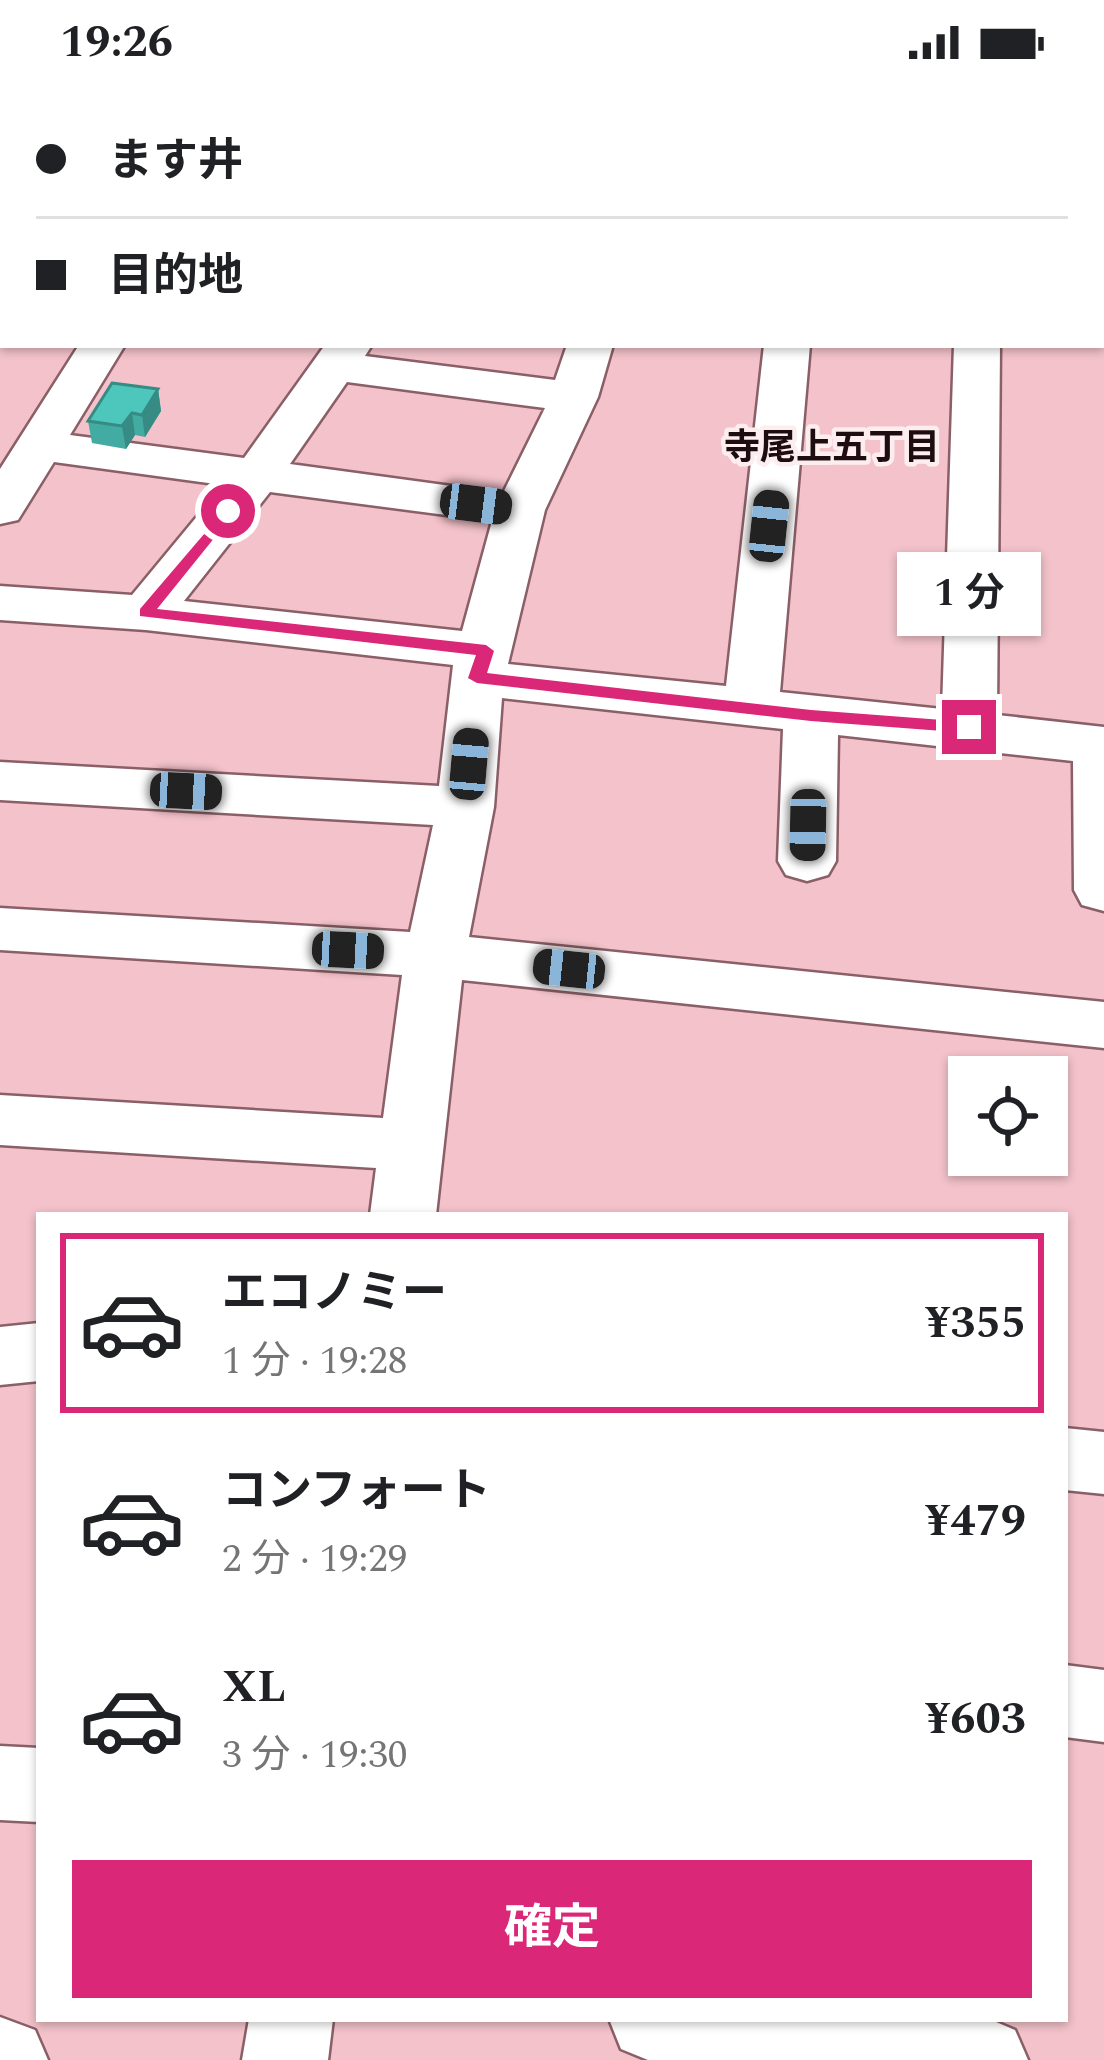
<!DOCTYPE html>
<html lang="ja">
<head>
<meta charset="utf-8">
<style>
	body { margin:0; font-family:Spectral,"Noto Sans JP",serif; background:#f2f2f2; color:#202124; height:100vh; display:flex; flex-direction:column; font-size:45px; white-space:nowrap }
	* { box-sizing:border-box; margin:0 }
	p { font-size:39px; color:#757577 }
	.icon { flex:none; width:66px; height:66px; fill:none; stroke:currentColor; stroke-width:2; stroke-linecap:round; stroke-linejoin:round }
	.map { position:relative; flex:1; overflow:hidden }
	.side { position:absolute; left:36px; top:1128px; width:1032px; height:810px; display:flex; flex-direction:column; background:#fff; border-radius:0px; box-shadow:0 3px 9px #0004 }
	.side>* { flex:none }
	.guide { position:absolute; left:0px; top:0px; width:1104px; height:264px; box-shadow:0 3px 9px #0004; display:grid; align-content:center; height:264px; padding:0 36px; background:#fff }
	.controls { position:absolute; left:948px; top:972px; display:grid; gap:24px }
	.controls a { display:grid; place-items:center; width:120px; height:120px; border-radius:0px; background:#fff; box-shadow:0 3px 9px #0004; font-size:60px }
	.end { position:absolute; width:54px; height:54px; margin:-27px; border:15px solid #db2777; background:#fff; box-shadow:0 0 0 6px #fff }
	.from { border-radius:50% }
	.bubble { position:absolute; height:84px; border-radius:0px; background:#fff; box-shadow:0 3px 9px #0004; font-size:39px; font-weight:700; line-height:84px; text-align:center }
	.car { position:absolute; width:36px; height:72px; margin:-36px -18px; border-radius:15px; box-shadow:0 0 9px 3px #0007; background:linear-gradient(#222 24%,#8ab4d8 0 40%,#222 0 76%,#8ab4d8 0 86%,#222 0) }
	.guide b { display:flex; align-items:center; gap:42px; height:114px; font-size:45px }
	.guide b+b { border-top:3px solid #e0e0e0 }
	.guide i { width:30px; height:30px; background:#202124 }
	ul { padding:21px 0 0; list-style:none }
	li { display:flex; align-items:center; gap:36px; height:180px; margin:0 24px 18px; padding:0 12px; border:6px solid transparent; border-radius:0px }
	li div { flex:1 }
	li b { display:block; font-size:45px }
	li em { font-style:normal; font-weight:700 }
	li.current { border-color:#db2777 }
	li>.icon { width:108px; height:108px; stroke-width:1.5 }
	.primary-button { display:flex; gap:24px; margin-top:auto; padding:24px 36px }
	.primary-button a { flex:1; height:138px; border-radius:0px; background:#db2777; color:#fff; font-size:48px; font-weight:700; line-height:138px; text-align:center }
	.status { display:flex; justify-content:space-between; align-items:center; height:84px; padding:0 60px; background:#fff; direction:ltr }
	.status svg { height:33px; fill:currentColor }
	.map>svg:first-child { display:block }
</style>
</head>
<body>
<div class="status"><b>19:26</b><svg viewBox="0 0 49 12"><path d="M0 12V9h3v3zM5 12V6h3v6zM10 12V3h3v9zM15 12V0h3v12zM26 1h20v11H26zM47 4h2v5h-2z"/></svg></div>
<div class="map">
<svg width="1104" height="1976" viewBox="0 0 1104 1976">
	<rect width="100%" height="100%" fill="#f3c2ca"/>
	<g fill="none" stroke-linecap="round" stroke-linejoin="round">
		<g stroke="#8a5f67" stroke-width="5">
			<g id="minor">
				<path d="M174,0H232L235,3H176Z"/>
				<path d="M379,0H445L448,3H381Z"/>
				<rect x="0" y="54" width="3" height="26"/>
				<rect x="1101" y="79" width="3" height="26"/>
				<rect x="0" y="148" width="3" height="26"/>
				<path d="M1101,195L1104,196V224L1101,223Z"/>
				<path d="M79,261H125L70,351L244,374L325,261H372L365,272L555,296L567,261H613L598,313L545,426L508,580L726,602L764,261H810L780,608L942,625L954,261H1000L997,631L1104,643V827L1082,821L1074,806L1073,677L838,651L836,777L828,791L807,797L786,791L778,777L783,645L502,614L494,723L469,853L1104,918V964L462,896L436,1131H370L376,1084L0,1061V1011L383,1034L402,891L0,866V824L410,848L433,741L0,716V678L439,702L453,581L146,546L0,536V502L132,511L223,401L54,378L18,436L0,440V385ZM347,298L545,324L503,409L290,380ZM270,408L492,437L462,547L184,517Z"/>
				<path d="M39,1239V1297L0,1301V1243Z"/>
				<path d="M1065,1344L1104,1348V1410L1065,1406Z"/>
				<path d="M1065,1581L1104,1586V1658L1065,1653Z"/>
				<path d="M0,1662L39,1664V1738L0,1736Z"/>
				<path d="M0,1933L35,1946L48,1976H0Z"/>
				<path d="M249,1935H333L328,1976H242Z"/>
				<path d="M609,1935H989L1015,1946L1028,1976H648L621,1965Z"/>
			</g>
		</g>
		<use href="#minor" fill="#fff" fill-rule="evenodd"/>
	</g>
	<path fill="#42aba2" d="M158,305L161,327L145,353L135,351L126,365L92,359L88,337Z"/>
	<g fill="#368b84">
		<path d="M158,305L161,327L145,353L142,331Z"/>
		<path d="M132,329L135,351L126,365L122,342Z"/>
	</g>
	<path fill="#4dc7bc" stroke="#368b84" stroke-width="3" d="M112,299L158,305L142,331L132,329L122,342L88,337Z"/>
	<path fill="#db2777" d="M228,422L236,427L157,525L486,561L494,567L487,589L811,626L969,638L978,643L969,649L811,637L477,599L468,594L476,571L140,532V525Z"/>
	<g text-anchor="middle" stroke-width="9" stroke-linejoin="round" paint-order="stroke">
		<g font-size="36" font-weight="bold" fill="#1d0d10" stroke="#fcedef">
			<text x="832" y="375">寺尾上五丁目</text>
		</g>
	</g>
</svg>
<div class="controls">
<a><svg class="icon" aria-label="locate" viewBox="0 0 24 24"><circle cx="12" cy="12" r="6"/><path d="M12 2v4M12 18v4M2 12h4M18 12h4"/></svg></a>
</div>
<i class="end from" style="left:228px;top:427px"></i>
<i class="end" style="left:969px;top:643px"></i>
<div class="bubble" style="left:897px;top:468px;width:144px">1 分</div>
<i class="car" style="left:476px;top:420px;rotate:97deg"></i>
<i class="car" style="left:769px;top:442px;rotate:6deg"></i>
<i class="car" style="left:469px;top:680px;rotate:5deg"></i>
<i class="car" style="left:186px;top:707px;rotate:93deg"></i>
<i class="car" style="left:808px;top:741px;rotate:181deg"></i>
<i class="car" style="left:348px;top:866px;rotate:93deg"></i>
<i class="car" style="left:569px;top:885px;rotate:276deg"></i>
<div class="guide">
<b><i class="from"></i>ます井</b>
<b><i></i>目的地</b>
</div>
<section class="side">
<ul>
<li class="current"><svg class="icon" aria-label="car" viewBox="0 0 24 24"><path d="M5 17H2v-5l4-1 3-4h7l3 4 3 1v5h-3M9 17h6M6 11h13"/><circle cx="7" cy="17" r="2"/><circle cx="17" cy="17" r="2"/></svg><div><b>エコノミー</b><p>1 分 · 19:28</p></div><em>¥355</em></li>
<li><svg class="icon" aria-label="car" viewBox="0 0 24 24"><path d="M5 17H2v-5l4-1 3-4h7l3 4 3 1v5h-3M9 17h6M6 11h13"/><circle cx="7" cy="17" r="2"/><circle cx="17" cy="17" r="2"/></svg><div><b>コンフォート</b><p>2 分 · 19:29</p></div><em>¥479</em></li>
<li><svg class="icon" aria-label="car" viewBox="0 0 24 24"><path d="M5 17H2v-5l4-1 3-4h7l3 4 3 1v5h-3M9 17h6M6 11h13"/><circle cx="7" cy="17" r="2"/><circle cx="17" cy="17" r="2"/></svg><div><b>XL</b><p>3 分 · 19:30</p></div><em>¥603</em></li>
</ul>
<div class="primary-button"><a>確定</a></div>
</section>
</div>
</body>
</html>
